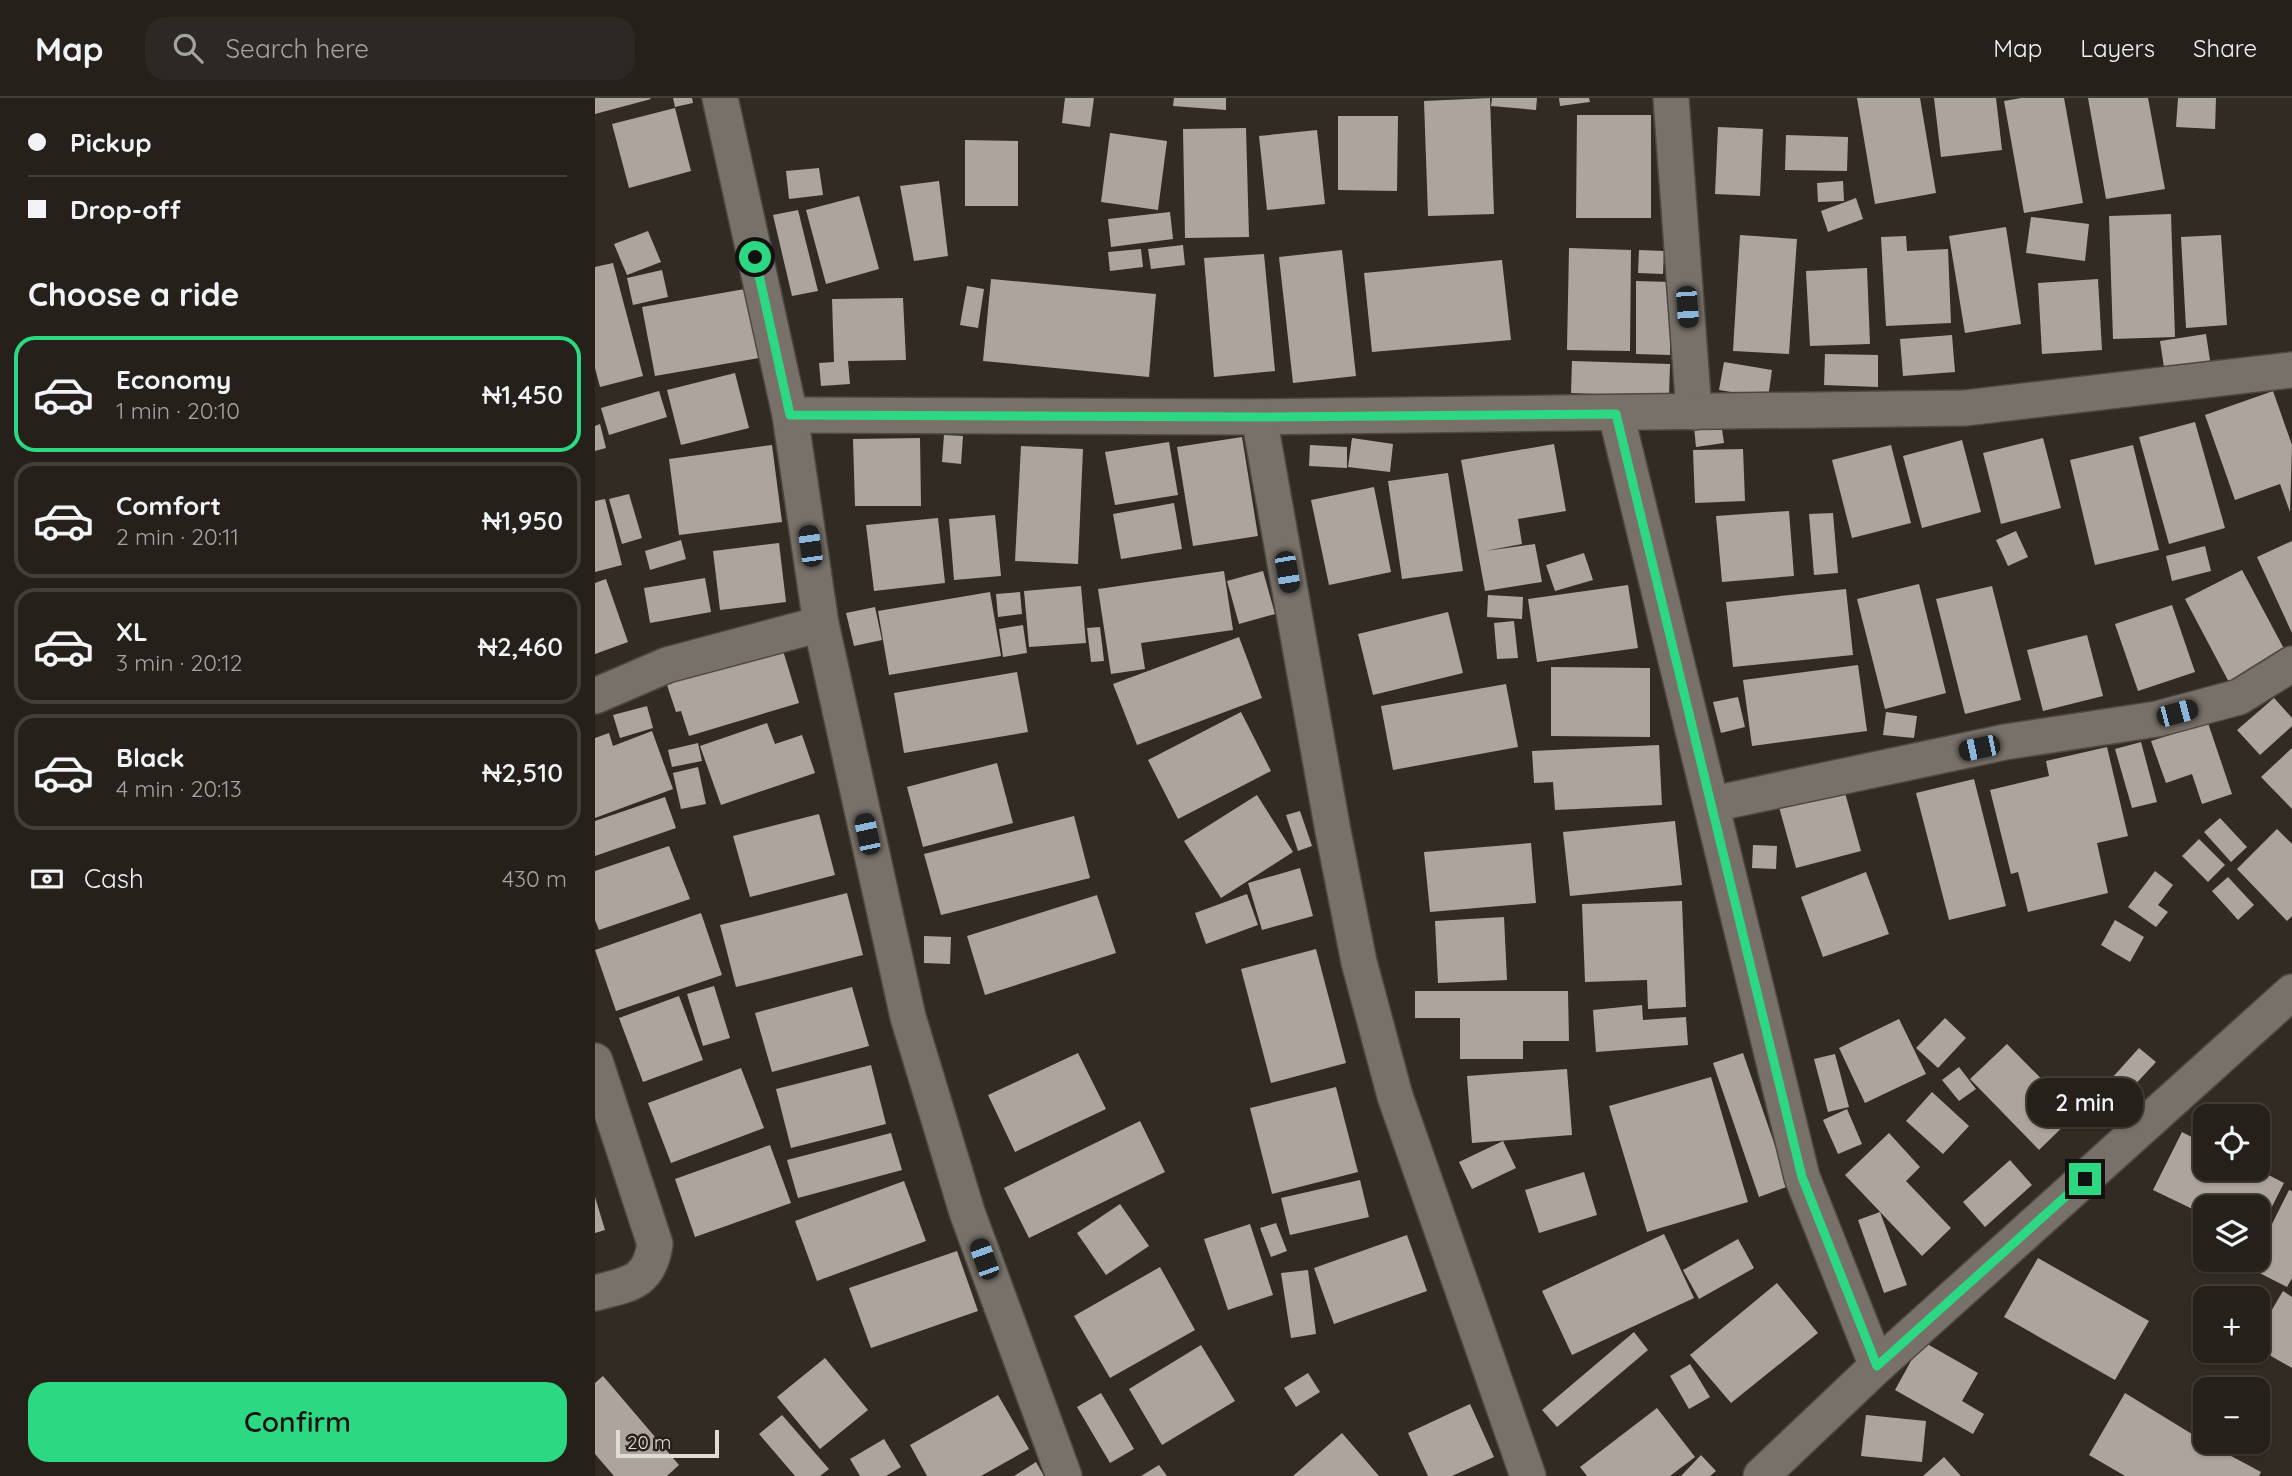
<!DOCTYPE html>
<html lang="en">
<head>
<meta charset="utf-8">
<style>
	body { margin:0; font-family:Quicksand,sans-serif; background:#2e2824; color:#f1f3f6; height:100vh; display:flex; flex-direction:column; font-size:26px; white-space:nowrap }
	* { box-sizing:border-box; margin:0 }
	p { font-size:23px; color:#a4a3a3 }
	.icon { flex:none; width:38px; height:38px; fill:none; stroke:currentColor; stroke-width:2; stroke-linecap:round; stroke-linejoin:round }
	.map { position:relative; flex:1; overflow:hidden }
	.side { display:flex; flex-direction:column; background:#26201b; width:595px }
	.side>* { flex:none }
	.top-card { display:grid; align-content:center; height:154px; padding:0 28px; background:#26201b }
	.buttons { position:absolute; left:1598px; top:1006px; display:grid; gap:14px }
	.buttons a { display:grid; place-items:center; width:77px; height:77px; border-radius:14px; background:#26201b; box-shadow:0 2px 5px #0004,0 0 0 2px #423e3a; font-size:35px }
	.scale { position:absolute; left:21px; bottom:18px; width:103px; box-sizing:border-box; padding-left:7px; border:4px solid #dfdbd7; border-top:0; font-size:19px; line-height:24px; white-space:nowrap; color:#dfdbd7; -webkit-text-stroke:5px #28211b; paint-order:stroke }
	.end { position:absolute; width:32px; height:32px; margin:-16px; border:9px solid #2dd883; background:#111; box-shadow:0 0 0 4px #111 }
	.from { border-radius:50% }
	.bubble { position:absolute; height:49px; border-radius:21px; background:#26201b; box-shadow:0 2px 5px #0004,0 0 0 2px #423e3a; font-size:23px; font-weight:600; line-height:49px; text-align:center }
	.car { position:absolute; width:21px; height:42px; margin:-21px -10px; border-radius:9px; box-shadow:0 0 5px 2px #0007; background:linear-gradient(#222 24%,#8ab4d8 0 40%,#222 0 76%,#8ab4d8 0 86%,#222 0) }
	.top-card b { display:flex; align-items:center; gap:24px; height:66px; font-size:26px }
	.top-card b+b { border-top:2px solid #423e3a }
	.top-card i { width:18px; height:18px; background:#f1f3f6 }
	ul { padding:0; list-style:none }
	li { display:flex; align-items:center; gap:21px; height:116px; margin:0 14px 10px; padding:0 14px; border:4px solid #423e3a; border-radius:21px }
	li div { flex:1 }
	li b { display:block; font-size:26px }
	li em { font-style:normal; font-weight:600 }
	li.on { border-color:#2dd883 }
	li>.icon { width:63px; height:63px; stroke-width:1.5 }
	h2 { padding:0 28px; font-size:32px; line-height:84px }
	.pay { display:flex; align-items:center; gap:18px; height:77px; padding:0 28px; font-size:26px }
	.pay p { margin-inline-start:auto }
	.cta { display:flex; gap:14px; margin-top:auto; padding:14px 28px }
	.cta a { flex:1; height:80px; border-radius:21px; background:#2dd883; color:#111; font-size:28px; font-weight:600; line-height:80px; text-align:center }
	header { display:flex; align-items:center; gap:42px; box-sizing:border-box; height:98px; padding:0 35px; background:#26201b; border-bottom:2px solid #423e3a }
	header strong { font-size:33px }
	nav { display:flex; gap:38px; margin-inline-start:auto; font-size:24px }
	.search { width:490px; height:63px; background:#2e2824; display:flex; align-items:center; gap:18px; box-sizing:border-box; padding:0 24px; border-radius:21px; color:#a4a3a3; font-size:26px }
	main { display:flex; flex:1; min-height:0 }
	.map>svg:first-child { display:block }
</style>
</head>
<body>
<header>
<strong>Map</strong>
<div class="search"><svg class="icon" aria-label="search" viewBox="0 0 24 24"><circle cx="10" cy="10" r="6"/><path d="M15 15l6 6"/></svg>Search here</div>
<nav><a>Map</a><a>Layers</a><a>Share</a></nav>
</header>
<main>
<section class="side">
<div class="top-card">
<b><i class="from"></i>Pickup</b>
<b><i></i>Drop-off</b>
</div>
<h2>Choose a ride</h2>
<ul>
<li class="on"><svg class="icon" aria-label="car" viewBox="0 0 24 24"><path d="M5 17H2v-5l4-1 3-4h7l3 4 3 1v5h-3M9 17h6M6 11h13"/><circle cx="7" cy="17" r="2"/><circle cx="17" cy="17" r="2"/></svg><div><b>Economy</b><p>1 min · 20:10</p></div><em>₦1,450</em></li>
<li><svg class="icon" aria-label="car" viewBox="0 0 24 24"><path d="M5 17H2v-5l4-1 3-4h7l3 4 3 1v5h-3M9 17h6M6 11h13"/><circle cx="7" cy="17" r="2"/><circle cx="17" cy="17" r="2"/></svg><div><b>Comfort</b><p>2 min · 20:11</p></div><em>₦1,950</em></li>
<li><svg class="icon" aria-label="car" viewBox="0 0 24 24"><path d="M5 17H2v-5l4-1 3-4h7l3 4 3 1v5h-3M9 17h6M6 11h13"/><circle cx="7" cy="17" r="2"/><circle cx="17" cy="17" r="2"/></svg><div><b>XL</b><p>3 min · 20:12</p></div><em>₦2,460</em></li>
<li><svg class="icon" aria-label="car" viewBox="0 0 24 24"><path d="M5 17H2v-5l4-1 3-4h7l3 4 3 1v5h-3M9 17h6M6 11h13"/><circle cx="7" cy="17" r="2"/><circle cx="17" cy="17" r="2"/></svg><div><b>Black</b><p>4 min · 20:13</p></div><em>₦2,510</em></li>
</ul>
<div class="pay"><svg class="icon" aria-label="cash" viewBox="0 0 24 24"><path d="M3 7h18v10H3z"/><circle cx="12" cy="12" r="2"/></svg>Cash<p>430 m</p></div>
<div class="cta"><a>Confirm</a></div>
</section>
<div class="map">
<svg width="1697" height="1378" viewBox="0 0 1697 1378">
	<rect width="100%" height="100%" fill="#322b24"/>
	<g fill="#ada59d">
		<path d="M0,0H55L56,1L0,16Z"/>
		<path d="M78,0H97L98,5L80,9Z"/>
		<path d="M470,0H499L495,29L467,25Z"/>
		<path d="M579,0H631V12L578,8Z"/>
		<path d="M895,0L899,116L833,118L829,3Z"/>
		<path d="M897,0H942L941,12L896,8Z"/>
		<path d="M964,0H994L995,4L965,8Z"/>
		<path d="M1262,0H1325L1341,95L1280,106Z"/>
		<path d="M1339,0H1401L1407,52L1346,59Z"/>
		<path d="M1426,0H1469L1488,105L1429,115L1409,3Z"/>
		<path d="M1493,0H1553L1570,91L1511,101Z"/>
		<path d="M1583,0H1621L1620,31L1581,29Z"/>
		<path d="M80,10L96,73L34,90L17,26Z"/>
		<path d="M982,17H1056V120H981Z"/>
		<path d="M743,18H803L802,93L743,92Z"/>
		<path d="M1123,29L1168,31L1165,98L1120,96Z"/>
		<path d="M651,30L654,139L590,140L588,31Z"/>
		<path d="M722,32L730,106L672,112L664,38Z"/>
		<path d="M515,35L572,43L563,112L506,104Z"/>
		<path d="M1191,37L1253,39L1252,73L1190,72Z"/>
		<path d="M370,42L423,43V108H370Z"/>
		<path d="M224,70L228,97L194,101L191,73Z"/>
		<path d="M344,83L353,158L319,163L305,88Z"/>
		<path d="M1248,83L1249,103L1223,104L1222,85Z"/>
		<path d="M264,98L284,171L231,186L211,112Z"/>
		<path d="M1261,100L1268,121L1233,134L1226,113Z"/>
		<path d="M203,112L223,193L197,198L178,117Z"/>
		<path d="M575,114L578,141L516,149L513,121Z"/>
		<path d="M1576,116L1580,239L1518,241L1514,118Z"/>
		<path d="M1436,119L1494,126L1490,163L1431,155Z"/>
		<path d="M1411,129L1426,226L1370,235L1354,138Z"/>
		<path d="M53,133L66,164L32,177L19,146Z"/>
		<path d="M1145,137L1202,141L1194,256L1138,253Z"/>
		<path d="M1626,137L1632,227L1591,230L1586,139Z"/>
		<path d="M1311,138L1312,153L1353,151L1356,225L1291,228L1286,139Z"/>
		<path d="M588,147L590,167L556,171L553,151Z"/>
		<path d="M974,150L1036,152L1035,253L972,252Z"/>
		<path d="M546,151L548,169L515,173L513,154Z"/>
		<path d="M747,152L761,278L698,285L684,159Z"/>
		<path d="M1044,152L1069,153L1068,176L1043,175Z"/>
		<path d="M669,156L680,273L619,279L609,160Z"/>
		<path d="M907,162L916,242L777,254L769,175Z"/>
		<path d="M18,165L48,278L5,289L0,270V169Z"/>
		<path d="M1272,170L1275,246L1215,248L1211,173Z"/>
		<path d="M67,172L73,199L38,207L32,180Z"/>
		<path d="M396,181L561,196L554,279L388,263Z"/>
		<path d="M1503,181L1507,252L1447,256L1443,185Z"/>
		<path d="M1041,183L1076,184L1075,257L1041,256Z"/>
		<path d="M372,188L389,191L383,230L365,227Z"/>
		<path d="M150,191L164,260L60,278L47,209Z"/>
		<path d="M308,200L311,262L253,263L255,286L226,288L224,265L239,264L237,201Z"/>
		<path d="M1611,236L1616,269L1570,276L1565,243Z"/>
		<path d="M1357,237L1360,274L1308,278L1305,241Z"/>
		<path d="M1230,256L1283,257V289L1229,287Z"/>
		<path d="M977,263L1075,266L1074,299L976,295Z"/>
		<path d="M1129,264L1177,272L1173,300L1124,292Z"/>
		<path d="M140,275L154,330L86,347L72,292Z"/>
		<path d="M64,293L72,319L14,337L6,310Z"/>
		<path d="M1678,293L1697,347L1695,414L1685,386L1640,402L1610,317Z"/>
		<path d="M1600,324L1630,430L1574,446L1544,339Z"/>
		<path d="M1126,325L1129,345L1101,349L1099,329Z"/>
		<path d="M5,326L11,350L0,353V328Z"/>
		<path d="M349,337L368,338L366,366L347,364Z"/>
		<path d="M647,339L663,438L598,448L582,349Z"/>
		<path d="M325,340L326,408H260L258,341Z"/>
		<path d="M757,340L798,346L795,374L753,369Z"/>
		<path d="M1448,340L1466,410L1406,426L1388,355Z"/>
		<path d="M1367,342L1386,414L1327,430L1308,358Z"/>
		<path d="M574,344L583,397L520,407L510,354Z"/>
		<path d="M959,346L971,413L923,421L927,446L890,453L940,446L947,484L890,493L866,362Z"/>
		<path d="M177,347L187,424L84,437L74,361Z"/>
		<path d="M715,347L752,349V370L714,368Z"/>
		<path d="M1296,347L1316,425L1257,440L1237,362Z"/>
		<path d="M1538,347L1564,452L1500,467L1475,362Z"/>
		<path d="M426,348L488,351L483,466L420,463Z"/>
		<path d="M1148,351L1150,403L1100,405L1098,352Z"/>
		<path d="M853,375L868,473L807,481L793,383Z"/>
		<path d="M779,389L796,474L734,487L716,402Z"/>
		<path d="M34,396L47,440L27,446L14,401Z"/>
		<path d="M10,401L27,467L0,474V403Z"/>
		<path d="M579,405L587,451L526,461L518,416Z"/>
		<path d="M1194,413L1199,478L1127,484L1121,418Z"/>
		<path d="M1238,415L1243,475L1219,477L1214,416Z"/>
		<path d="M400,417L406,478L359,482L354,421Z"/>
		<path d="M343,420L350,485L279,493L271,427Z"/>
		<path d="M1421,433L1433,459L1413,468L1401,442Z"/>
		<path d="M86,442L91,461L55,472L50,453Z"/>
		<path d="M1697,443V535L1662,459Z"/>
		<path d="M184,445L191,504L125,512L118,453Z"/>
		<path d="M1610,448L1616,473L1577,483L1571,458Z"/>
		<path d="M989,455L998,482L960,493L951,467Z"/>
		<path d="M1647,472L1694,560L1637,590L1590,501Z"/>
		<path d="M629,473L638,532L546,545L550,571L516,576L503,491Z"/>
		<path d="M668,473L680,516L644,526L632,483Z"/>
		<path d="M110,480L116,514L55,525L49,490Z"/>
		<path d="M11,481L33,544L0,556V485Z"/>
		<path d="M1324,486L1351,595L1290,611L1262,501Z"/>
		<path d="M1033,487L1043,550L942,564L933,501Z"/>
		<path d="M486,488L491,545L434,549L429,493Z"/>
		<path d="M1397,488L1426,602L1370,616L1341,501Z"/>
		<path d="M1251,491L1258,557L1138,569L1131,504Z"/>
		<path d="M395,494L406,558L294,577L283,513Z"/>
		<path d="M425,494L427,516L403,519L401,496Z"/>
		<path d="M893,497L928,499L927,521L892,519Z"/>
		<path d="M1577,507L1600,574L1543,593L1520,526Z"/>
		<path d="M280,509L287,542L259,548L251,515Z"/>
		<path d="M853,514L868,575L778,597L763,536Z"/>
		<path d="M919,523L923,560L902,561L899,525Z"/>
		<path d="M428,527L432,555L408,559L404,531Z"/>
		<path d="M505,529L509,563L496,564L492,530Z"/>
		<path d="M1492,537L1508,598L1448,613L1432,552Z"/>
		<path d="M644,539L667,600L542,647L518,586Z"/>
		<path d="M186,546L204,605L94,638L86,613L81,614L70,581Z"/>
		<path d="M1263,567L1272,633L1157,648L1148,582Z"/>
		<path d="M956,569L1055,570V639L956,638Z"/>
		<path d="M422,574L433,634L309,655L299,595Z"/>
		<path d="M911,586L923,649L798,672L786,608Z"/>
		<path d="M1143,599L1150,629L1126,635L1118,604Z"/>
		<path d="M1679,600L1697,620V628L1665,657L1642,632Z"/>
		<path d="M52,608L58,630L25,640L18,617Z"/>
		<path d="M646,614L676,673L583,721L553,662Z"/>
		<path d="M1291,614L1322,618L1319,640L1288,637Z"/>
		<path d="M172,625L180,646L207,637L220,675L126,707L105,648Z"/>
		<path d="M1613,625L1637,696L1607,706L1597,676L1571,685L1556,643Z"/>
		<path d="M57,633L78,691L0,720V640L14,635L18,648Z"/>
		<path d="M1546,644L1562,704L1537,710L1520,651Z"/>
		<path d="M103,645L107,663L77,669L73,652Z"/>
		<path d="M1064,647L1067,707L960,712L958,684L939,685L937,653Z"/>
		<path d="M1512,649L1533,738L1502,745L1513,795L1433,814L1423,774L1416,776L1395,692L1454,678L1451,663Z"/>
		<path d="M1697,650V711L1666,679Z"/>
		<path d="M402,665L418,725L328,749L312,689Z"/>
		<path d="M103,669L111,706L86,711L78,675Z"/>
		<path d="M1379,681L1411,808L1354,822L1321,695Z"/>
		<path d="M1249,691L1266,753L1201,770L1184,709Z"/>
		<path d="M662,697L698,754L626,800L589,743Z"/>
		<path d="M70,699L81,730L0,758V723Z"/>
		<path d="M705,713L717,748L703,753L691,717Z"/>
		<path d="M224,716L240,777L155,799L138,738Z"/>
		<path d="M479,718L495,780L346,817L329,756Z"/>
		<path d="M1625,720L1652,749L1636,764L1609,734Z"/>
		<path d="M1080,723L1087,787L975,798L968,734Z"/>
		<path d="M1682,731L1697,746V818L1692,823L1642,771Z"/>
		<path d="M1604,741L1630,767L1613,784L1587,758Z"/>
		<path d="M936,745L941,805L835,814L829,754Z"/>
		<path d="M1158,747L1182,748L1181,771L1157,770Z"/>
		<path d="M74,748L95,801L4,832L0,822V773Z"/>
		<path d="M705,770L718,818L667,832L653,785Z"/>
		<path d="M1560,773L1578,787L1563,807L1573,814L1561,829L1533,809Z"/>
		<path d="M1271,774L1294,836L1228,859L1206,799Z"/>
		<path d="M1633,779L1659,807L1643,822L1617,793Z"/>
		<path d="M252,795L268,857L141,889L125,827Z"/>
		<path d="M652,796L663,827L611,846L600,815Z"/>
		<path d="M502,797L521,855L390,897L372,838Z"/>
		<path d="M1087,803L1091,909L1053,911L1052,882L990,884L987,806Z"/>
		<path d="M106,815L127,877L21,913L0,852Z"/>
		<path d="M909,819L912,882L843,885L840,823Z"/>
		<path d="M1520,822L1549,839L1535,864L1506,847Z"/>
		<path d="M329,838L356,839L355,866L329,865Z"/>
		<path d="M721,851L751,965L676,985L646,871Z"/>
		<path d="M119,888L135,940L108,948L92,896Z"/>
		<path d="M257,889L274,948L177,974L160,915Z"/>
		<path d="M820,893H973L974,943H928V961H865V920H820Z"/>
		<path d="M84,898L108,962L48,984L24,920Z"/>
		<path d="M1047,907L1048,922L1091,919L1093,947L1001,954L998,912Z"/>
		<path d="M1350,920L1371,940L1343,970L1321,950Z"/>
		<path d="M1304,921L1331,976L1270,1005L1244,950Z"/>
		<path d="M1412,946L1481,1016L1444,1052L1375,981Z"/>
		<path d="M1544,950L1561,964L1523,1005L1508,990Z"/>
		<path d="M483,955L511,1011L420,1054L393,997Z"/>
		<path d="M1148,955L1194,1088L1164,1099L1118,965Z"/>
		<path d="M1240,956L1254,1009L1233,1014L1219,961Z"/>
		<path d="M276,967L291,1026L196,1050L181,991Z"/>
		<path d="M1364,969L1381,991L1364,1003L1347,982Z"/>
		<path d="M146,970L169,1030L76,1065L53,1005Z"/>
		<path d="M972,971L977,1037L877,1045L872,978Z"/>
		<path d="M1116,979L1153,1104L1052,1134L1014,1008Z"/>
		<path d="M741,989L763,1074L677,1096L655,1010Z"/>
		<path d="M1337,994L1374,1028L1348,1056L1311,1023Z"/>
		<path d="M1252,1011L1267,1046L1243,1056L1228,1022Z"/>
		<path d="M545,1023L570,1074L434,1140L409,1090Z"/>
		<path d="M1587,1034L1610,1046V1071H1662L1689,1085L1662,1138V1110H1610V1117L1558,1092Z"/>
		<path d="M296,1035L307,1072L203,1100L192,1062Z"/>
		<path d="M1294,1035L1325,1069L1311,1083L1356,1130L1327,1158L1250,1077Z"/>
		<path d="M908,1043L921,1070L877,1091L864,1064Z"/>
		<path d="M175,1047L196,1105L100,1139L80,1081Z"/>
		<path d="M1415,1062L1437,1087L1390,1129L1368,1104Z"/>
		<path d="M989,1074L1002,1117L944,1135L930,1092Z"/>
		<path d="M765,1082L774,1119L695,1137L686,1100Z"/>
		<path d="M309,1083L331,1143L222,1183L200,1123Z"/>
		<path d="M1694,1092L1697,1093V1180L1692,1189L1639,1162H1662V1147L1666,1148Z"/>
		<path d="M0,1099L10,1132L0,1135Z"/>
		<path d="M525,1106L554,1148L511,1177L482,1135Z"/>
		<path d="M1285,1114L1312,1187L1289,1195L1263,1122Z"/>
		<path d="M681,1125L692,1153L676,1159L665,1130Z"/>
		<path d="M655,1126L678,1197L633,1212L609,1141Z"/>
		<path d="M1069,1136L1099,1200L977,1257L947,1193Z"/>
		<path d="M812,1137L832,1193L739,1226L719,1170Z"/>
		<path d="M1143,1141L1159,1170L1104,1201L1088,1172Z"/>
		<path d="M362,1153L383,1213L276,1250L254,1190Z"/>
		<path d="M1443,1160L1554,1223L1520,1282L1409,1219Z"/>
		<path d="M565,1169L600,1232L515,1280L479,1218Z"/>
		<path d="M713,1172L721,1236L696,1240L686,1175Z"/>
		<path d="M1182,1185L1223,1235L1136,1305L1095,1257Z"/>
		<path d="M1688,1193L1697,1199V1270L1662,1250V1237Z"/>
		<path d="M1039,1234L1053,1252L962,1329L947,1312Z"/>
		<path d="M1327,1243L1383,1275L1367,1303L1389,1316L1378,1336L1300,1292Z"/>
		<path d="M606,1247L640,1303L567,1347L534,1291Z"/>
		<path d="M230,1260L273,1312L225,1351L182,1299Z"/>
		<path d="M1095,1266L1115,1299L1094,1311L1075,1278Z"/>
		<path d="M713,1275L725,1294L701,1309L689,1290Z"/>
		<path d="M8,1278L84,1367L72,1378H19L0,1356V1285Z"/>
		<path d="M506,1295L539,1351L515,1365L482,1309Z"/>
		<path d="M1530,1295L1610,1344L1666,1374L1664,1378H1530L1494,1357Z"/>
		<path d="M403,1297L434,1351L386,1378H332L315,1347Z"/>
		<path d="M875,1306L899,1359L857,1378H833L813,1335Z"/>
		<path d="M1062,1310L1100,1359L1075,1378H992L985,1369Z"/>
		<path d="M187,1317L234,1371L225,1378H200L164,1336Z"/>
		<path d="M1271,1317L1331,1323L1327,1364L1266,1358Z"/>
		<path d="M747,1335L784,1378H698Z"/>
		<path d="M289,1341L306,1369L291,1378H265L255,1361Z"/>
		<path d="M1106,1357L1121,1373L1115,1378H1086Z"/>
		<path d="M1349,1359L1366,1378H1328Z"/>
		<path d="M441,1364L449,1378H419Z"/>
		<path d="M564,1367L572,1378H546Z"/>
	</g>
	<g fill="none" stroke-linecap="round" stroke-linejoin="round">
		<g stroke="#4c4842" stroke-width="38">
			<g id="minor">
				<path d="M125,0L195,317L226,526L313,919L372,1114L469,1378"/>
				<path d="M1076,0L1099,314"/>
				<path d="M1021,316L1207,1079L1282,1268"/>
				<path d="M195,317L664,319L1370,310L1697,272"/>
				<path d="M664,319L738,733L764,864L800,998L933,1378"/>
				<path d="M0,598L72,567L226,526"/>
				<path d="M1118,706L1410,644L1562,621L1644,599L1697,566"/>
				<path d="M0,963L60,1146C54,1185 35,1186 0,1195"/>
				<path d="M1166,1378L1282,1268L1697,894"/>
			</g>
		</g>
		<use href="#minor" stroke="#787169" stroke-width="35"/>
	</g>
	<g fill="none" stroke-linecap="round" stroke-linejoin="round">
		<path stroke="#2dd883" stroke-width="9" d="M160,159L195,317L664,319L1021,316L1207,1079L1282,1268L1490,1081"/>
	</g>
</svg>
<div class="buttons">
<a><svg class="icon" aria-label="locate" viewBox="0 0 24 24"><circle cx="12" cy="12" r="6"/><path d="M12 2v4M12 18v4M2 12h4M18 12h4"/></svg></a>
<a><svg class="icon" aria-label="layers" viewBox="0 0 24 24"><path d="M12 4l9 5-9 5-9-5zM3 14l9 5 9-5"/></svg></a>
<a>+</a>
<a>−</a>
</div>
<div class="scale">20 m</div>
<i class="end from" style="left:160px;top:159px"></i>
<i class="end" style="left:1490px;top:1081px"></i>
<div class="bubble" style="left:1432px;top:980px;width:116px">2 min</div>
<i class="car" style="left:1092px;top:209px;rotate:176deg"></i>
<i class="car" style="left:215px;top:448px;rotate:352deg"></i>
<i class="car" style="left:692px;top:474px;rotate:170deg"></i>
<i class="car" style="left:1582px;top:615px;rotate:75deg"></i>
<i class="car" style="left:1384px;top:650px;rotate:258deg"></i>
<i class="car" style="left:272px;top:736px;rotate:348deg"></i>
<i class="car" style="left:389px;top:1161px;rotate:340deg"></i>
</div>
</main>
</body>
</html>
